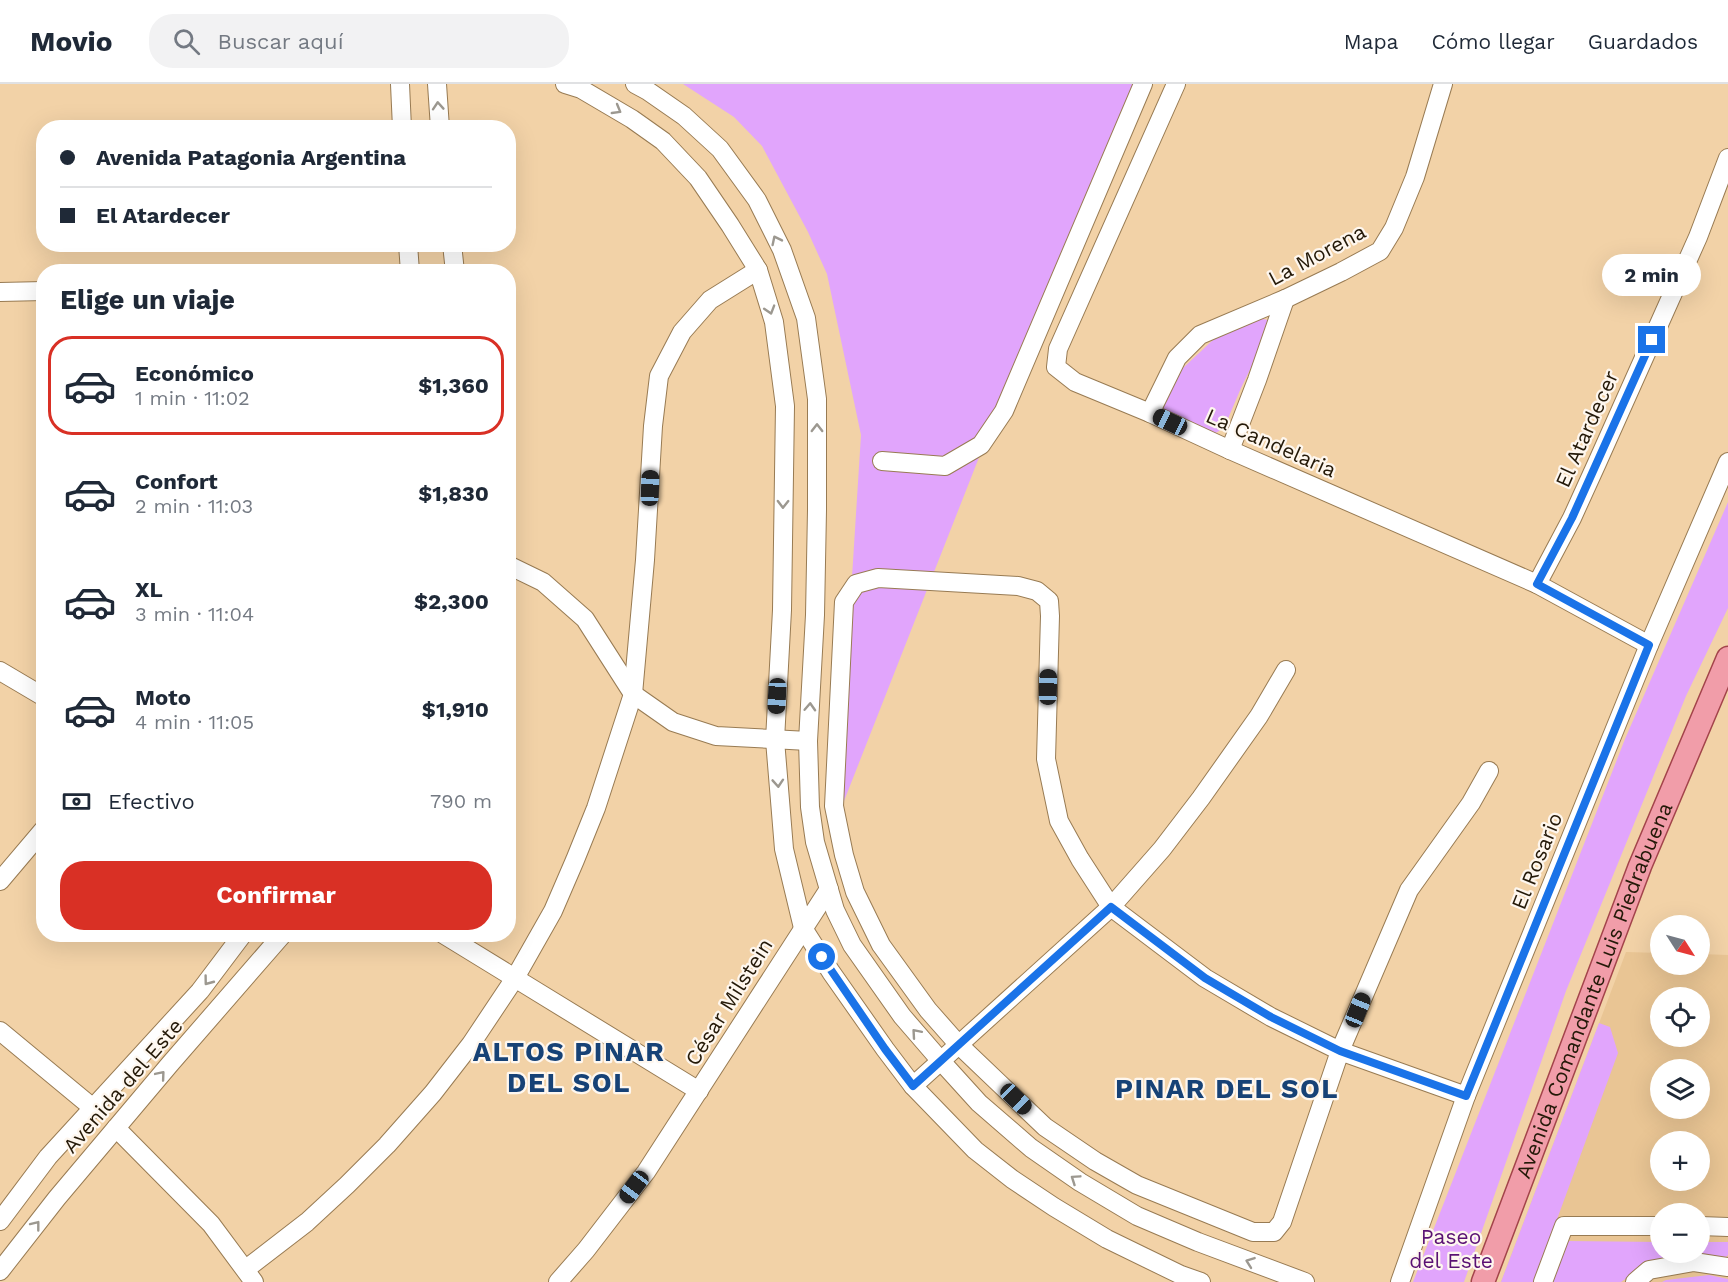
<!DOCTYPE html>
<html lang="es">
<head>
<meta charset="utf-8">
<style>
	body { margin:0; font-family:"Work Sans",sans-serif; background:#f2f2f3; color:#1f2937; height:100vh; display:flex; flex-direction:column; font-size:22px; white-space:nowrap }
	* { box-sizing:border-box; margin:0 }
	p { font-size:20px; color:#747a83 }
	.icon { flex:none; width:33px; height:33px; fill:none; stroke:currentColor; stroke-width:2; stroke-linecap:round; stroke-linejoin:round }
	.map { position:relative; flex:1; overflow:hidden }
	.sheet { position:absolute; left:36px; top:180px; width:480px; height:678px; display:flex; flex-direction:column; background:#fff; border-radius:24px; box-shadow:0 6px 24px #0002 }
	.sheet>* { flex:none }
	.top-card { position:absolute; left:36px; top:36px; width:480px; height:132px; border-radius:24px; box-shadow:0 6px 24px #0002; display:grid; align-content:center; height:132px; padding:0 24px; background:#fff }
	.needle { width:39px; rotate:126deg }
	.tools { position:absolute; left:1650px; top:831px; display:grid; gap:12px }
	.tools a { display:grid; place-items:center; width:60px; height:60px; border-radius:50%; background:#fff; box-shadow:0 6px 24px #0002; font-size:30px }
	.end { position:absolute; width:27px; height:27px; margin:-14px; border:8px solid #1a73e8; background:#fff; box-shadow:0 0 0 3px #fff }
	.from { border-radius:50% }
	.bubble { position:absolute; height:42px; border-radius:21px; background:#fff; box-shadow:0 6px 24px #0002; font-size:20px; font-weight:700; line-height:42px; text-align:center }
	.car { position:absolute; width:18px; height:36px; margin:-18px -9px; border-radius:8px; box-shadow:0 0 4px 2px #0007; background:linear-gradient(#222 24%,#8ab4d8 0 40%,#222 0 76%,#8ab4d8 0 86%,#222 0) }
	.top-card b { display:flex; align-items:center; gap:21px; height:57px; font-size:22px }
	.top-card b+b { border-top:2px solid #e0e1e3 }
	.top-card i { width:15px; height:15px; background:#1f2937 }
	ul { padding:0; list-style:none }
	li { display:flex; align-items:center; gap:18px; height:99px; margin:0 12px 9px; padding:0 12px; border:3px solid transparent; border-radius:24px }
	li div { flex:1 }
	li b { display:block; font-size:22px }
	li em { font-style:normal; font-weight:700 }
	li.on { border-color:#d93025 }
	li>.icon { width:54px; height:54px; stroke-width:1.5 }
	h2 { padding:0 24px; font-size:27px; line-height:72px }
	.pay { display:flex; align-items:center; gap:15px; height:66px; padding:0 24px; font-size:22px }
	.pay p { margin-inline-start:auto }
	.action { display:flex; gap:12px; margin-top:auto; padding:12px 24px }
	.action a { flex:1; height:69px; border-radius:24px; background:#d93025; color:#fff; font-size:24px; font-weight:700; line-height:69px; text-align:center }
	header { display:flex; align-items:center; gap:36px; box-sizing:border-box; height:84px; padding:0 30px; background:#fff; border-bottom:2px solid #e0e1e3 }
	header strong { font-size:28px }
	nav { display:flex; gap:33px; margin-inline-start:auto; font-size:21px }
	.search { width:420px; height:54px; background:#f2f2f3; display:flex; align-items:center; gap:15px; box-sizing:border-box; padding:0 21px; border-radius:24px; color:#747a83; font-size:22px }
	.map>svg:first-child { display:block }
</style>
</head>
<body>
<header>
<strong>Movio</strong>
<div class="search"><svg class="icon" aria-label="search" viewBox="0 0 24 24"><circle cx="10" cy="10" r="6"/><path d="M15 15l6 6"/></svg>Buscar aquí</div>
<nav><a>Mapa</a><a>Cómo llegar</a><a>Guardados</a></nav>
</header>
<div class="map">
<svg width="1728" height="1198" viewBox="0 0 1728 1198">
	<rect width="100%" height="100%" fill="#f2d2a7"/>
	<path fill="#e9c594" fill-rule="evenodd" d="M1626,868L1660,869V880H1700V870L1728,871V1198H1501ZM1660,914H1700V952H1660ZM1660,986H1700V1024H1660ZM1660,1058H1700V1096H1660ZM1660,1130H1700V1168H1660Z"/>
	<g fill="#e1a5fc">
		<path d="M683,0H1136L1000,320L844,717L838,714L861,351L827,190L808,148L762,62L734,33Z"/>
		<path d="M1257,234L1268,236V249L1241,304L1224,344L1214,350L1173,336L1162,324L1183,284L1214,255Z"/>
		<path d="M1728,418V524L1686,612L1566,907L1464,1198H1413L1625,655Z"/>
		<path d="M1599,939L1610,943L1618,969L1534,1198H1501Z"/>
		<path d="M1567,1157L1660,1158V1168H1700V1158H1728V1171L1726,1173L1698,1171L1651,1177L1621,1198H1553Z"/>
		<path d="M1709,1191L1728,1195V1198H1662L1666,1196Z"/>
	</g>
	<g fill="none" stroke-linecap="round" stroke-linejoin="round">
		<g stroke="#987b53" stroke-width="20">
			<g id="minor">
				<path d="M400,0L402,44"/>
				<path d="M437,0L440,44"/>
				<path d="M565,0L581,5L632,35L663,57L698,94L730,141L758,186L774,238L785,322L782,526L775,656L784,765L803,844L831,888L885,965L913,1002L975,1066L1012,1095L1054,1123L1107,1155L1181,1191L1201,1198"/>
				<path d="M635,0L648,7L684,32L720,65L757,116L782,166L806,234L817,315V426L815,531L808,657L810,723L815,758L835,826L852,861L902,932L940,976L979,1019L1031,1064L1080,1098L1137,1132L1198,1158L1305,1198"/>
				<path d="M1176,0L1058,265L1056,283L1075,298L1150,329L1230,366L1537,500L1649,561"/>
				<path d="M408,160L410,188"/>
				<path d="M452,160L455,188"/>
				<path d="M0,208L44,207"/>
				<path d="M1150,329L1177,274L1200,251L1285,215L1341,188L1380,167L1394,144L1415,93L1443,0"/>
				<path d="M1230,366L1257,296L1285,215"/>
				<path d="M882,377L945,382L981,361L1004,327L1143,0"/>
				<path d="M508,481L543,498L585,535L633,610L673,638L716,652L808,657"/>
				<path d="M1537,500L1572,434L1597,379L1698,153L1728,74"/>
				<path d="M0,587L44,613"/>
				<path d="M0,797L44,745"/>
				<path d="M443,850L699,1007"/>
				<path d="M0,947L93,1024"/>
				<path d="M913,1002L1111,823L1162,765L1201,714L1259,632L1286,586"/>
				<path d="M1466,1012L1340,967L1271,933L1205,894L1111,823L1080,775L1059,737L1046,675L1050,532L1049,517L1037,507L1018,502L878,494L856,500L844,518L834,722L844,771L855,808L881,861L928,926L958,960L1045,1043L1095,1077L1137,1101L1253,1148H1274L1282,1138L1340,967L1409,806L1471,719L1489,687"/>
				<path d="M116,1044L211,1140L254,1198"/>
				<path d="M0,1137L48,1073L200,907L243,850"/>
				<path d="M1700,1142L1728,1143"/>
				<path d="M246,1185L307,1138L347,1101L387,1061L433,1009L471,960L515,894L553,827L575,776L596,724L633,610L645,476L653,342L659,292L682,248L710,216L758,186"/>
				<path d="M0,1187L57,1114L170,980L283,850"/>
				<path d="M558,1198L586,1166L646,1088L829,805"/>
				<path d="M1400,1198L1466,1012L1649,561L1728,378"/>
				<path d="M1543,1198L1564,1142H1660"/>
				<path d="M1635,1198L1649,1186L1694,1178L1728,1183"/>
			</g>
		</g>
		<g stroke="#a3444b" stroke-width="25">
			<g id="major">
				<path id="s1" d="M1483,1198L1640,782L1728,574"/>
			</g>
		</g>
		<use href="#minor" stroke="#fff" stroke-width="18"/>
		<use href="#major" stroke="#f19da9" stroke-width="22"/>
	</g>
	<defs><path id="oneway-chevron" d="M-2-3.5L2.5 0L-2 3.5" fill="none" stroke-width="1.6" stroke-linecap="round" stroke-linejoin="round" transform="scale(1.5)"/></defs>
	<g stroke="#9c9890">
		<use href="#oneway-chevron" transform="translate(438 22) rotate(-94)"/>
		<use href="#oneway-chevron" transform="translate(617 26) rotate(30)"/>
		<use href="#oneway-chevron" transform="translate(776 156) rotate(-116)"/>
		<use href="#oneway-chevron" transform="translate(770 226) rotate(73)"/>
		<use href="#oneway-chevron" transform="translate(817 344) rotate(-90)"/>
		<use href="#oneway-chevron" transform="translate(783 420) rotate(91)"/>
		<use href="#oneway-chevron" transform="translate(810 623) rotate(-87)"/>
		<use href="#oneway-chevron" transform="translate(778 699) rotate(86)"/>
		<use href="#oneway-chevron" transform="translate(208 897) rotate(127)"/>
		<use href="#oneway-chevron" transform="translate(916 949) rotate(-131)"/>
		<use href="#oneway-chevron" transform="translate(161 991) rotate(-50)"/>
		<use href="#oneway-chevron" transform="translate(1075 1095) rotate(-146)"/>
		<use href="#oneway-chevron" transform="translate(36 1141) rotate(-52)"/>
		<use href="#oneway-chevron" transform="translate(1250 1178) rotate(-160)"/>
	</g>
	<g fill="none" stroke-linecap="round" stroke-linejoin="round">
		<path stroke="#1a73e8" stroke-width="8" d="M822,873L885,965L913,1002L1111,823L1205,894L1271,933L1340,967L1466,1012L1649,561L1537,500L1572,434L1652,256"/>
	</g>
	<g text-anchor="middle" stroke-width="4.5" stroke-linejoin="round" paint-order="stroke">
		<g font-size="21" fill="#241908" stroke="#fef7ef">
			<text transform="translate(1317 171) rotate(-28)" y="7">La Morena</text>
			<text transform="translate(1587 345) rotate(-66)" y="7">El Atardecer</text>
			<text transform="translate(1271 359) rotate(24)" y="7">La Candelaria</text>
			<text transform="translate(1537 777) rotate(-68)" y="7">El Rosario</text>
			<text dy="7" stroke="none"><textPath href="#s1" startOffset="312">Avenida Comandante Luis Piedrabuena</textPath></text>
			<text transform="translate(729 918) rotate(-58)" y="7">César Milstein</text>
			<text transform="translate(123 1002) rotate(-49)" y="7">Avenida del Este</text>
		</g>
		<g font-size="21" fill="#5a1173" stroke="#fef7ef">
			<text x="1451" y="1160">Paseo<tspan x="1451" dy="24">del Este</tspan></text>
		</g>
		<g font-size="27" font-weight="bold" letter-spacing="1.5" fill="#174276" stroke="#fef7ef">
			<text x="569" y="977">ALTOS PINAR<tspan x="569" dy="31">DEL SOL</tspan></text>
			<text x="1227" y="1014">PINAR DEL SOL</text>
		</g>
	</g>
</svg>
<div class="tools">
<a><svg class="needle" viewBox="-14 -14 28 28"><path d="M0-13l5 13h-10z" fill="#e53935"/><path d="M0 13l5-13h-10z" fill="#747a83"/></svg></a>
<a><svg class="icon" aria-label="locate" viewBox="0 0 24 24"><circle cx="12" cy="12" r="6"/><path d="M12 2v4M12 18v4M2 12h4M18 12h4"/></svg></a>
<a><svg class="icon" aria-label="layers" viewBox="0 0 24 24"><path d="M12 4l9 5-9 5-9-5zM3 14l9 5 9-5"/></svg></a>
<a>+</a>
<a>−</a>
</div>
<i class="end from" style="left:822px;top:873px"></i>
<i class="end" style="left:1652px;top:256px"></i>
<div class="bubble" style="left:1602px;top:170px;width:99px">2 min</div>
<i class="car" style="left:1170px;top:338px;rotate:295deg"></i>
<i class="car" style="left:650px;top:404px;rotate:2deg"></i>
<i class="car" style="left:1048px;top:603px;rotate:1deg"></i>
<i class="car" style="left:777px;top:612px;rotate:183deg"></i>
<i class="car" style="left:1358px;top:926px;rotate:22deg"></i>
<i class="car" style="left:1016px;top:1015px;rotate:134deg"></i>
<i class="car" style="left:634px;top:1103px;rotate:217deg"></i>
<div class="top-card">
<b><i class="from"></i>Avenida Patagonia Argentina</b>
<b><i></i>El Atardecer</b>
</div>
<section class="sheet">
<h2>Elige un viaje</h2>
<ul>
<li class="on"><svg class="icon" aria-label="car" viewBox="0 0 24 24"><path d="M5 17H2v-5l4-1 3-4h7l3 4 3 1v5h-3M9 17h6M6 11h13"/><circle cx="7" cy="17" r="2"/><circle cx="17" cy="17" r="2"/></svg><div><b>Económico</b><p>1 min · 11:02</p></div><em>$1,360</em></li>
<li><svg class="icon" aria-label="car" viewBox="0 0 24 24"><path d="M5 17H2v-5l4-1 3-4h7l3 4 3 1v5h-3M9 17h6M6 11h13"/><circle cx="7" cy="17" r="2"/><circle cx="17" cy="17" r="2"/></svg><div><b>Confort</b><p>2 min · 11:03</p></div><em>$1,830</em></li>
<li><svg class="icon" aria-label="car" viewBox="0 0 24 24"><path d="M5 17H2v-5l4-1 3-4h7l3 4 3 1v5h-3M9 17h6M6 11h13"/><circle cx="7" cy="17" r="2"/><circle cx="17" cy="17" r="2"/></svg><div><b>XL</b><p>3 min · 11:04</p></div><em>$2,300</em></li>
<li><svg class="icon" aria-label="car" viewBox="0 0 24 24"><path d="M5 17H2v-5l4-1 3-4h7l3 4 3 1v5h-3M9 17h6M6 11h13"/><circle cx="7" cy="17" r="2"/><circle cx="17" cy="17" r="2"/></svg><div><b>Moto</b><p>4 min · 11:05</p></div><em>$1,910</em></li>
</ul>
<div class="pay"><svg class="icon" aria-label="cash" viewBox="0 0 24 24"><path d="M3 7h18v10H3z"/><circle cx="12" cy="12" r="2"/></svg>Efectivo<p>790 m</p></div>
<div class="action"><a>Confirmar</a></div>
</section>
</div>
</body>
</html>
